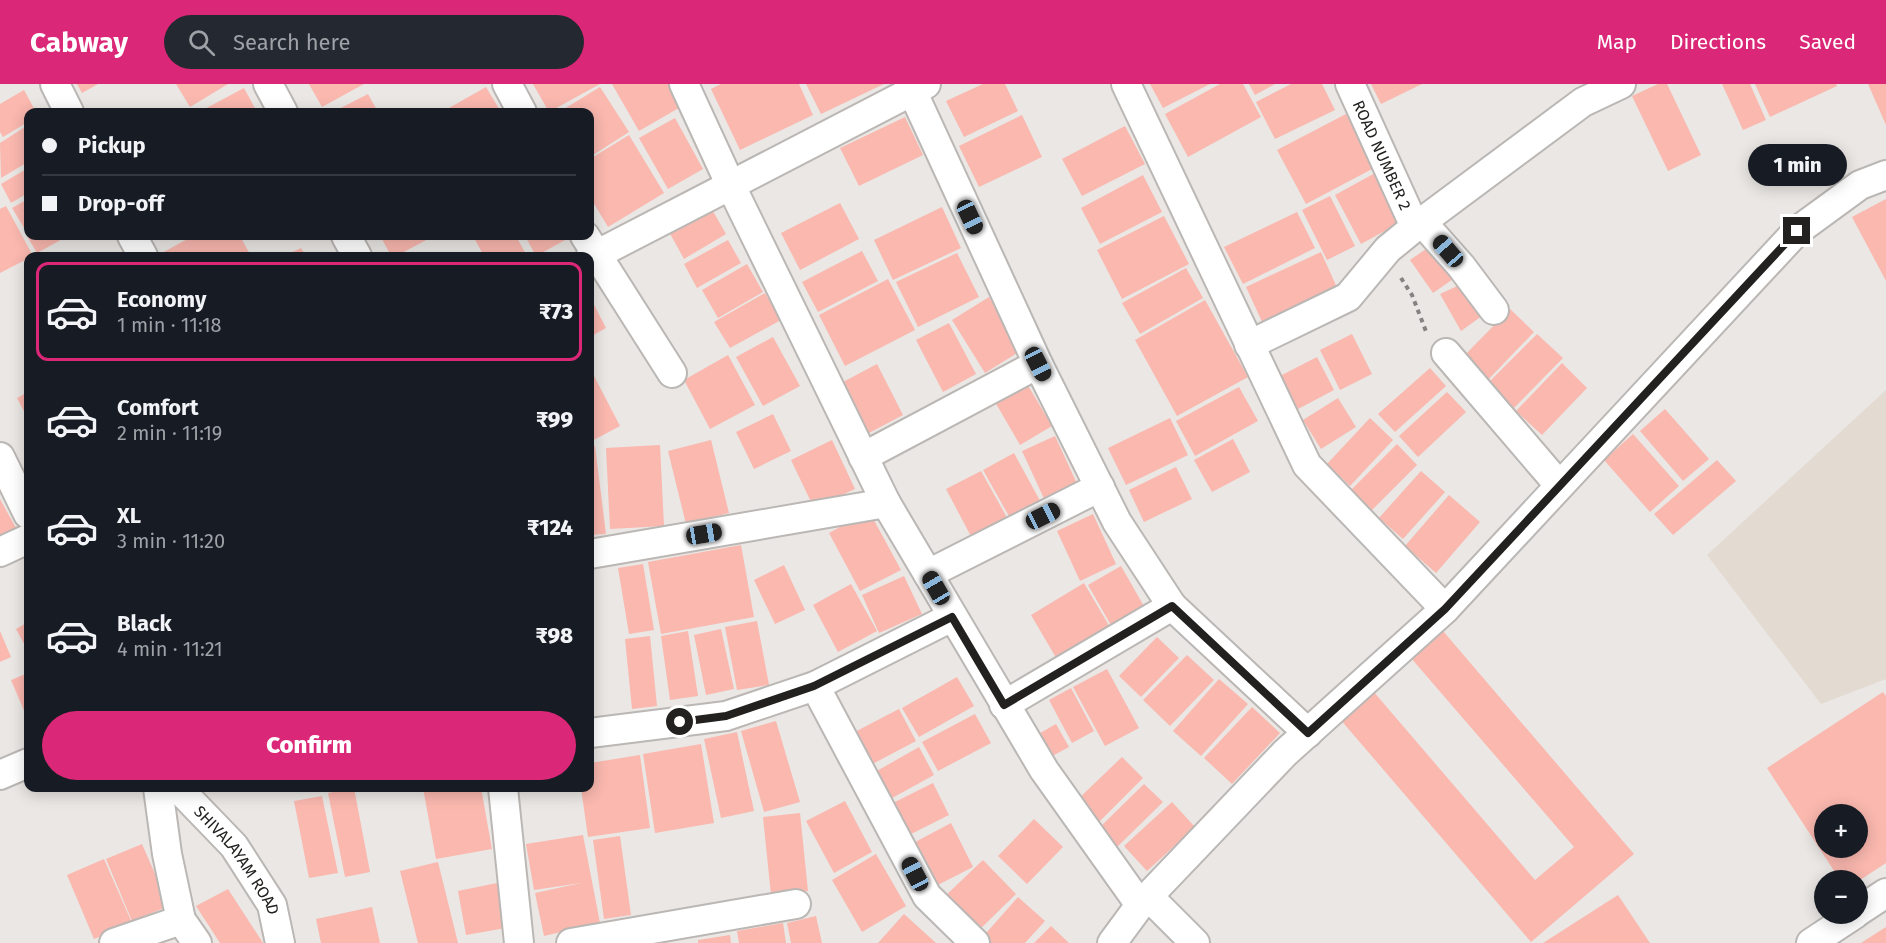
<!DOCTYPE html>
<html lang="en">
<head>
<meta charset="utf-8">
<style>
	body { margin:0; font-family:"Fira Sans",sans-serif; background:#242831; color:#f1f3f6; height:100vh; display:flex; flex-direction:column; font-size:22px; white-space:nowrap }
	* { box-sizing:border-box; margin:0 }
	p { font-size:20px; color:#9ea1a6 }
	.icon { flex:none; width:33px; height:33px; fill:none; stroke:currentColor; stroke-width:2; stroke-linecap:round; stroke-linejoin:round }
	.map { position:relative; flex:1; overflow:hidden }
	.sheet { position:absolute; left:24px; top:168px; width:570px; height:540px; display:flex; flex-direction:column; background:#171b24; border-radius:12px; box-shadow:0 3px 15px #0003 }
	.sheet>* { flex:none }
	.banner { position:absolute; left:24px; top:24px; width:570px; height:132px; border-radius:12px; box-shadow:0 3px 15px #0003; display:grid; align-content:center; height:132px; padding:0 18px; background:#171b24 }
	.fabs { position:absolute; left:1814px; top:720px; display:grid; gap:12px }
	.fabs a { display:grid; place-items:center; width:54px; height:54px; border-radius:50%; background:#171b24; box-shadow:0 3px 15px #0003; font-size:30px }
	.end { position:absolute; width:27px; height:27px; margin:-14px; border:8px solid #22211f; background:#fff; box-shadow:0 0 0 3px #fff }
	.from { border-radius:50% }
	.bubble { position:absolute; height:42px; border-radius:21px; background:#171b24; box-shadow:0 3px 15px #0003; font-size:20px; font-weight:800; line-height:42px; text-align:center }
	.car { position:absolute; width:18px; height:36px; margin:-18px -9px; border-radius:8px; box-shadow:0 0 4px 2px #0007; background:linear-gradient(#222 24%,#8ab4d8 0 40%,#222 0 76%,#8ab4d8 0 86%,#222 0) }
	.banner b { display:flex; align-items:center; gap:21px; height:57px; font-size:22px }
	.banner b+b { border-top:2px solid #363941 }
	.banner i { width:15px; height:15px; background:#f1f3f6 }
	ul { padding:10px 0 0; list-style:none }
	li { display:flex; align-items:center; gap:18px; height:99px; margin:0 12px 9px; padding:0 6px; border:3px solid transparent; border-radius:12px }
	li div { flex:1 }
	li b { display:block; font-size:22px }
	li em { font-style:normal; font-weight:800 }
	li.current { border-color:#db2777 }
	li>.icon { width:54px; height:54px; stroke-width:1.5 }
	.button { display:flex; gap:12px; margin-top:auto; padding:12px 18px }
	.button a { flex:1; height:69px; border-radius:36px; background:#db2777; color:#fff; font-size:24px; font-weight:800; line-height:69px; text-align:center }
	header { display:flex; align-items:center; gap:36px; box-sizing:border-box; height:84px; padding:0 30px; background:#db2777; color:#fff }
	header strong { font-size:28px }
	nav { display:flex; gap:33px; margin-inline-start:auto; font-size:21px }
	.search { width:420px; height:54px; background:#242831; display:flex; align-items:center; gap:15px; box-sizing:border-box; padding:0 21px; border-radius:33px; color:#9ea1a6; font-size:22px }
	.map>svg:first-child { display:block }
</style>
</head>
<body>
<header>
<strong>Cabway</strong>
<div class="search"><svg class="icon" aria-label="search" viewBox="0 0 24 24"><circle cx="10" cy="10" r="6"/><path d="M15 15l6 6"/></svg>Search here</div>
<nav><a>Map</a><a>Directions</a><a>Saved</a></nav>
</header>
<div class="map">
<svg width="1886" height="859" viewBox="0 0 1886 859">
	<rect width="100%" height="100%" fill="#eae7e4"/>
	<path fill="#e3dad1" d="M1886,306V595L1821,620L1707,471Z"/>
	<g fill="#fab8af" fill-rule="evenodd">
		<path d="M77,0H98L82,9Z"/>
		<path d="M176,0H228L190,23Z"/>
		<path d="M309,0H364L322,23Z"/>
		<path d="M533,0H600L549,28Z"/>
		<path d="M612,0H672L684,21L639,47Z"/>
		<path d="M721,0H799L813,31L740,66L711,5Z"/>
		<path d="M806,0H884L821,30Z"/>
		<path d="M983,0H1005L1018,27L964,53L946,17Z"/>
		<path d="M1150,0H1210L1163,24Z"/>
		<path d="M1220,0H1243L1261,33L1188,73L1165,30Z"/>
		<path d="M1249,0H1275L1255,11Z"/>
		<path d="M1291,0H1322L1335,26L1275,55L1256,18Z"/>
		<path d="M1371,0H1422L1381,20Z"/>
		<path d="M1658,0H1667L1701,71L1668,87L1632,12Z"/>
		<path d="M1722,0H1750L1766,36L1743,46Z"/>
		<path d="M1755,0H1836L1837,2L1770,33Z"/>
		<path d="M1868,0H1886V41Z"/>
		<path d="M486,3L501,28H442Z"/>
		<path d="M600,3L629,48L590,73V28H559Z"/>
		<path d="M244,4L257,28H199Z"/>
		<path d="M24,6L36,28H28V38L3,53L0,48V20Z"/>
		<path d="M368,10L378,28H333Z"/>
		<path d="M1346,30L1374,84L1306,120L1277,66Z"/>
		<path d="M1022,31L1042,73L979,103L959,62Z"/>
		<path d="M905,33L923,71L859,102L840,64Z"/>
		<path d="M675,34L703,85L668,105L639,54Z"/>
		<path d="M28,41V78L1,94L0,59Z"/>
		<path d="M1125,42L1145,80L1082,112L1062,75Z"/>
		<path d="M629,51L664,109L608,143L590,113V75Z"/>
		<path d="M28,84V109L11,119L1,100Z"/>
		<path d="M1377,88L1403,137L1361,160L1335,111Z"/>
		<path d="M1143,91L1162,128L1100,160L1081,124Z"/>
		<path d="M1330,112L1355,162L1327,176L1302,126Z"/>
		<path d="M28,115V146L26,147L12,124Z"/>
		<path d="M1886,115V197L1852,133Z"/>
		<path d="M840,119L859,155L800,186L781,149Z"/>
		<path d="M6,122L33,172L0,189V125Z"/>
		<path d="M710,122L726,150L684,175L668,146Z"/>
		<path d="M942,123L961,164L893,196L874,156Z"/>
		<path d="M1297,128L1315,164L1243,200L1224,163Z"/>
		<path d="M1164,132L1189,180L1122,215L1097,166Z"/>
		<path d="M27,152H68L37,169Z"/>
		<path d="M193,152H240L251,172H161L160,170Z"/>
		<path d="M388,152H434L396,172H391L382,155Z"/>
		<path d="M473,152H516L527,172H484Z"/>
		<path d="M525,152H568L569,154L536,172Z"/>
		<path d="M728,156L741,179L697,204L684,180Z"/>
		<path d="M1436,158L1459,191L1433,209L1410,176Z"/>
		<path d="M301,164L306,172H284Z"/>
		<path d="M862,167L878,197L818,228L802,198Z"/>
		<path d="M1321,168L1339,208L1264,242L1246,203Z"/>
		<path d="M957,169L979,213L918,243L896,198Z"/>
		<path d="M747,180L763,208L718,234L702,206Z"/>
		<path d="M1186,184L1203,214L1140,250L1122,219Z"/>
		<path d="M888,195L915,246L845,282L819,231Z"/>
		<path d="M1464,199L1486,229L1461,247L1440,210Z"/>
		<path d="M765,209L781,236L730,264L714,238Z"/>
		<path d="M590,213L606,244L590,253Z"/>
		<path d="M989,213L1022,266L985,289L952,236Z"/>
		<path d="M1205,216L1248,293L1177,332L1135,256Z"/>
		<path d="M1510,225L1534,248L1486,298L1462,274Z"/>
		<path d="M949,239L976,290L943,308L916,256Z"/>
		<path d="M1352,250L1372,290L1340,306L1320,266Z"/>
		<path d="M1537,250L1563,274L1514,324L1488,299Z"/>
		<path d="M773,253L800,302L763,322L736,273Z"/>
		<path d="M728,271L755,321L710,345L684,296Z"/>
		<path d="M1317,273L1334,306L1298,325L1280,292Z"/>
		<path d="M1562,279L1587,304L1542,351L1516,327Z"/>
		<path d="M877,280L903,331L869,349L843,298Z"/>
		<path d="M1430,284L1446,302L1395,348L1378,330Z"/>
		<path d="M593,290L620,342L590,358V292Z"/>
		<path d="M1023,293L1052,342L1020,361L991,311Z"/>
		<path d="M1239,303L1258,337L1195,372L1176,337Z"/>
		<path d="M28,308V335L17,314Z"/>
		<path d="M1447,308L1466,328L1418,373L1399,352Z"/>
		<path d="M1338,314L1356,343L1321,365L1303,336Z"/>
		<path d="M1665,325L1709,375L1683,397L1640,347Z"/>
		<path d="M773,330L791,367L754,385L736,348Z"/>
		<path d="M1170,334L1188,371L1126,401L1108,364Z"/>
		<path d="M1370,334L1393,356L1350,402L1327,380Z"/>
		<path d="M1633,350L1679,402L1650,428L1604,376Z"/>
		<path d="M1055,352L1080,406L1047,421L1022,367Z"/>
		<path d="M1233,355L1250,388L1212,408L1194,376Z"/>
		<path d="M711,356L729,429L686,440L668,367Z"/>
		<path d="M832,356L855,405L814,424L791,376Z"/>
		<path d="M1397,360L1417,381L1372,426L1351,406Z"/>
		<path d="M660,361L664,442L610,445L606,364Z"/>
		<path d="M595,362L606,450L590,451V363Z"/>
		<path d="M1014,369L1044,424L1014,441L983,386Z"/>
		<path d="M1717,376L1736,397L1673,451L1654,430Z"/>
		<path d="M1176,383L1192,415L1144,438L1129,406Z"/>
		<path d="M981,387L1010,439L974,458L946,405Z"/>
		<path d="M1421,387L1445,408L1403,455L1379,434Z"/>
		<path d="M1449,411L1480,438L1436,489L1405,462Z"/>
		<path d="M0,415L16,444L0,453Z"/>
		<path d="M869,427L901,486L860,507L829,449Z"/>
		<path d="M1093,430L1116,480L1080,497L1057,447Z"/>
		<path d="M741,461L754,533L661,550L648,478Z"/>
		<path d="M643,480L654,546L629,550L618,484Z"/>
		<path d="M784,481L805,526L775,540L754,496Z"/>
		<path d="M1121,482L1149,531L1116,550L1088,501Z"/>
		<path d="M904,492L922,530L879,549L862,511Z"/>
		<path d="M1084,499L1111,545L1058,577L1031,531Z"/>
		<path d="M851,500L877,547L838,568L813,521Z"/>
		<path d="M757,537L769,601L737,606L725,543Z"/>
		<path d="M28,538V567L16,545Z"/>
		<path d="M721,545L734,605L706,611L694,551Z"/>
		<path d="M0,547L11,573L0,578Z"/>
		<path d="M688,547L698,612L670,616L661,552Z"/>
		<path d="M1443,547L1634,770L1531,858L1340,635L1373,607L1535,796L1574,763L1411,574Z"/>
		<path d="M650,552L657,622L632,625L625,555Z"/>
		<path d="M1157,553L1179,574L1141,613L1119,592Z"/>
		<path d="M1187,571L1214,596L1170,642L1143,616Z"/>
		<path d="M1107,585L1139,644L1105,662L1073,603Z"/>
		<path d="M28,589V636L11,596Z"/>
		<path d="M957,593L974,622L919,653L902,624Z"/>
		<path d="M1219,595L1248,620L1201,672L1173,647Z"/>
		<path d="M1071,604L1094,647L1072,659L1049,616Z"/>
		<path d="M1883,608L1886,612V779L1857,798L1840,796L1767,684ZM1824,730H1857V764H1824Z"/>
		<path d="M1252,623L1280,649L1232,700L1204,674Z"/>
		<path d="M899,625L916,657L863,685L847,652Z"/>
		<path d="M975,630L991,659L938,687L922,658Z"/>
		<path d="M776,637L800,718L764,728L741,647Z"/>
		<path d="M1056,640L1069,663L1041,678L1028,656Z"/>
		<path d="M737,648L754,727L721,734L704,655Z"/>
		<path d="M701,660L714,739L655,749L643,670Z"/>
		<path d="M919,663L934,691L883,719L868,692Z"/>
		<path d="M640,671L650,744L588,753L581,704H590V679Z"/>
		<path d="M1122,673L1143,694L1095,742L1073,720Z"/>
		<path d="M933,699L949,731L905,753L889,721Z"/>
		<path d="M1144,700L1163,718L1115,765L1096,747Z"/>
		<path d="M354,704L370,788L345,793L328,709Z"/>
		<path d="M423,704H481L492,765L436,775Z"/>
		<path d="M322,712L338,789L309,794L294,717Z"/>
		<path d="M845,717L872,768L834,789L806,737Z"/>
		<path d="M1172,718L1195,743L1147,787L1124,762Z"/>
		<path d="M800,729L808,807L771,811L763,733Z"/>
		<path d="M1034,735L1063,763L1027,800L998,772Z"/>
		<path d="M951,739L973,783L926,807L904,764Z"/>
		<path d="M583,751L600,839L544,852L535,809L581,799L534,806L526,760Z"/>
		<path d="M620,752L631,831L604,835L593,756Z"/>
		<path d="M142,760L169,822L132,837L106,775Z"/>
		<path d="M876,770L906,822L862,848L832,796Z"/>
		<path d="M104,775L132,839L94,855L67,791Z"/>
		<path d="M983,776L1016,810L975,850L942,815Z"/>
		<path d="M438,778L458,859H418L400,787Z"/>
		<path d="M502,798L511,843L466,851L458,807Z"/>
		<path d="M228,805L263,859H220L196,822Z"/>
		<path d="M1618,811L1650,859H1543Z"/>
		<path d="M1018,813L1045,837L1025,859H984L980,856Z"/>
		<path d="M372,823L380,859H321L316,835Z"/>
		<path d="M904,830L936,859H878Z"/>
		<path d="M816,832L822,859H791L787,839Z"/>
		<path d="M783,839L786,859H739L737,847Z"/>
		<path d="M1051,842L1069,859H1034Z"/>
		<path d="M1886,843V859H1861Z"/>
		<path d="M730,851L731,859H698V856Z"/>
	</g>
	<g fill="none" stroke-linecap="round" stroke-linejoin="round">
		<g stroke="#bab7b4" stroke-width="32">
			<g id="minor">
				<path d="M55,0L69,28"/>
				<path d="M268,0L283,28"/>
				<path d="M507,0L522,28"/>
				<path d="M684,0L731,102L886,419L1044,686L1140,821"/>
				<path d="M909,0L1038,280L1117,438L1172,522L1004,621"/>
				<path d="M1126,0L1307,381L1445,525"/>
				<path id="s1" d="M1350,0L1415,143"/>
				<path d="M1422,138L1461,182L1494,226"/>
				<path d="M132,152L143,172"/>
				<path d="M346,152L357,172"/>
				<path d="M585,152L672,289"/>
				<path d="M590,174L926,0"/>
				<path d="M1249,261L1348,213L1388,165L1415,143L1583,18L1621,0"/>
				<path d="M1446,269L1559,401"/>
				<path d="M0,373L28,430"/>
				<path d="M863,373L1038,280"/>
				<path d="M0,468L28,455"/>
				<path d="M590,470L886,419"/>
				<path d="M928,490L1100,403"/>
				<path d="M1172,522L1308,649"/>
				<path d="M815,602L927,812L975,859"/>
				<path d="M590,649L726,632L815,602L952,533"/>
				<path d="M0,691L28,679"/>
				<path d="M158,704L167,770L181,836L197,859"/>
				<path id="s2" d="M178,704L234,762L272,821L280,859"/>
				<path d="M503,704L519,859"/>
				<path d="M1149,813L1195,859"/>
				<path d="M1857,828L1886,809"/>
				<path d="M114,859L181,836"/>
				<path d="M571,859L796,820"/>
				<path d="M1112,859L1140,821L1285,669L1445,525L1797,147L1860,101L1886,91"/>
				<path d="M1811,859L1855,830"/>
			</g>
		</g>
		<path stroke="#858381" stroke-width="4" stroke-dasharray="4.5 4.5" stroke-linecap="butt" d="M1401,194L1412,211L1427,250"/>
		<use href="#minor" stroke="#fff" stroke-width="28"/>
	</g>
	<g fill="none" stroke-linecap="round" stroke-linejoin="round">
		<path stroke="#22211f" stroke-width="8" d="M680,638L726,632L814,602L952,533L1004,621L1172,522L1308,649L1445,525L1797,147"/>
	</g>
	<g text-anchor="middle" stroke-width="4.5" stroke-linejoin="round" paint-order="stroke">
		<g font-size="16" fill="#22211f" stroke="#eae7e4">
			<text dy="6" stroke="none"><textPath href="#s1" startOffset="78">ROAD NUMBER 2</textPath></text>
			<text dy="6" stroke="none"><textPath href="#s2" startOffset="94">SHIVALAYAM ROAD</textPath></text>
		</g>
	</g>
</svg>
<div class="fabs">
<a>+</a>
<a>−</a>
</div>
<i class="end from" style="left:680px;top:638px"></i>
<i class="end" style="left:1797px;top:147px"></i>
<div class="bubble" style="left:1748px;top:60px;width:99px">1 min</div>
<i class="car" style="left:970px;top:133px;rotate:155deg"></i>
<i class="car" style="left:1448px;top:167px;rotate:319deg"></i>
<i class="car" style="left:1038px;top:280px;rotate:153deg"></i>
<i class="car" style="left:1043px;top:432px;rotate:63deg"></i>
<i class="car" style="left:704px;top:450px;rotate:80deg"></i>
<i class="car" style="left:936px;top:504px;rotate:330deg"></i>
<i class="car" style="left:915px;top:790px;rotate:332deg"></i>
<div class="banner">
<b><i class="from"></i>Pickup</b>
<b><i></i>Drop-off</b>
</div>
<section class="sheet">
<ul>
<li class="current"><svg class="icon" aria-label="car" viewBox="0 0 24 24"><path d="M5 17H2v-5l4-1 3-4h7l3 4 3 1v5h-3M9 17h6M6 11h13"/><circle cx="7" cy="17" r="2"/><circle cx="17" cy="17" r="2"/></svg><div><b>Economy</b><p>1 min · 11:18</p></div><em>₹73</em></li>
<li><svg class="icon" aria-label="car" viewBox="0 0 24 24"><path d="M5 17H2v-5l4-1 3-4h7l3 4 3 1v5h-3M9 17h6M6 11h13"/><circle cx="7" cy="17" r="2"/><circle cx="17" cy="17" r="2"/></svg><div><b>Comfort</b><p>2 min · 11:19</p></div><em>₹99</em></li>
<li><svg class="icon" aria-label="car" viewBox="0 0 24 24"><path d="M5 17H2v-5l4-1 3-4h7l3 4 3 1v5h-3M9 17h6M6 11h13"/><circle cx="7" cy="17" r="2"/><circle cx="17" cy="17" r="2"/></svg><div><b>XL</b><p>3 min · 11:20</p></div><em>₹124</em></li>
<li><svg class="icon" aria-label="car" viewBox="0 0 24 24"><path d="M5 17H2v-5l4-1 3-4h7l3 4 3 1v5h-3M9 17h6M6 11h13"/><circle cx="7" cy="17" r="2"/><circle cx="17" cy="17" r="2"/></svg><div><b>Black</b><p>4 min · 11:21</p></div><em>₹98</em></li>
</ul>
<div class="button"><a>Confirm</a></div>
</section>
</div>
</body>
</html>
